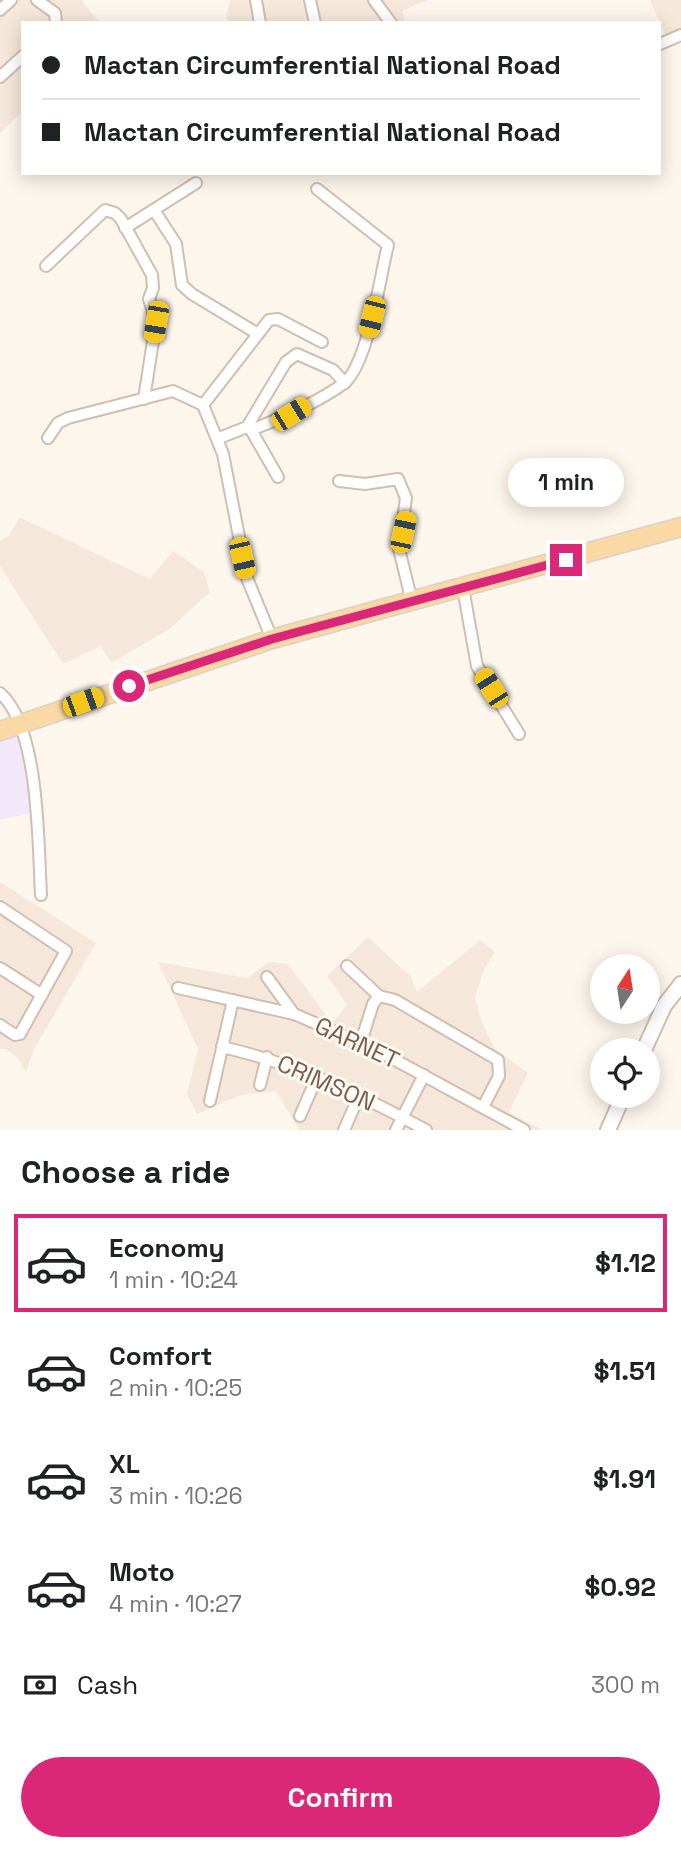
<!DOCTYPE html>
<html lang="en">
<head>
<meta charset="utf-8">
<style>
	body { margin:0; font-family:"Space Grotesk",sans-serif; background:#f6f6f6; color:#202124; height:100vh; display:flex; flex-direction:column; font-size:26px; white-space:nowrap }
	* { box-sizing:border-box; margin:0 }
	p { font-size:23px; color:#757577 }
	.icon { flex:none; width:38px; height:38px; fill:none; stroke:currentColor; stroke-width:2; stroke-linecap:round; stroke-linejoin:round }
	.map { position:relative; height:1130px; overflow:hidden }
	.details { display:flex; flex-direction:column; background:#fff; flex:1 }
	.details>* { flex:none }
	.top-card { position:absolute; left:21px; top:21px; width:640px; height:154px; border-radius:0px; box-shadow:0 4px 18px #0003; display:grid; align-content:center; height:154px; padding:0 21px; background:#fff }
	.needle { width:46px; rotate:12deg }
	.buttons { position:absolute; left:590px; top:954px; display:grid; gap:14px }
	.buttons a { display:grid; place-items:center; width:70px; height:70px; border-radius:50%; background:#fff; box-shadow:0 4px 18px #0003; font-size:35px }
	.end { position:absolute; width:32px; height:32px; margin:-16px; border:9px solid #db2777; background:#fff; box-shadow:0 0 0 4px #fff }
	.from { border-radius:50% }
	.bubble { position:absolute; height:49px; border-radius:24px; background:#fff; box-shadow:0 4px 18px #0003; font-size:23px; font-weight:800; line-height:49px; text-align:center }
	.car { position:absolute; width:21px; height:42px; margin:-21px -10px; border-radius:9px; box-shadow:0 0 5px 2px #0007; background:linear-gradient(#f5c518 24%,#345 0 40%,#f5c518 0 76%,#345 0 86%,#f5c518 0) }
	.top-card b { display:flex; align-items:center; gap:24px; height:66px; font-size:26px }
	.top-card b+b { border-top:2px solid #e0e0e0 }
	.top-card i { width:18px; height:18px; background:#202124 }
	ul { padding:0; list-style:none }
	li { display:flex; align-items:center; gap:21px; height:98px; margin:0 14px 10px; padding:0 7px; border:4px solid transparent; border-radius:0px }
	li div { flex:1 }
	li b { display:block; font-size:26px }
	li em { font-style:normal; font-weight:800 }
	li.selected { border-color:#db2777 }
	li>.icon { width:63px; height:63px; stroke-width:1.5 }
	h2 { padding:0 21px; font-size:32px; line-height:84px }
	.pay { display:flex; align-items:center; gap:18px; height:77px; padding:0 21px; font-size:26px }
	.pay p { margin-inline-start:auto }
	.button { display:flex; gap:14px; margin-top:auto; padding:14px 21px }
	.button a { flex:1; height:80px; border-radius:42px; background:#db2777; color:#fff; font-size:28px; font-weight:800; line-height:80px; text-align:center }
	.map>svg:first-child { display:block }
</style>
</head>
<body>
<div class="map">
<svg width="681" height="1130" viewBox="0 0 681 1130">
	<rect width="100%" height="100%" fill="#fdf6ec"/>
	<g fill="#f5e8da">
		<path d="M0,0H81L100,23H23V111L0,133Z"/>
		<path d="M230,0H428L402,11L406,23H229L226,17Z"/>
		<path d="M650,0H681V30L666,37Z"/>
		<path d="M19,517L150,579L173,551L204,572L210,592L168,630L111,663L101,646L63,664L0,566V541L10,535Z"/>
		<path d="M0,882L96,943L34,1049L26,1072L18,1058L6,1049H0Z"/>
		<path d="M368,937L411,977L417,992L480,940L495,952L484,969L475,998L482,1023L495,1049L528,1073L509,1112L542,1130H299L276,1091L241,1095L197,1114L187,1094L198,1049L158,962L247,978L269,962L288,964L332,1023L347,1005L327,976Z"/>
	</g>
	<path fill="#f3e8fa" d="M19,734L34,773L31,813L0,820V741Z"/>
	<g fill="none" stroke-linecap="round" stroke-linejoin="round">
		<g stroke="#d1beb0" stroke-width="14">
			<g id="minor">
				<path d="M37,0L55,13L56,23"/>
				<path d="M256,0L260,23"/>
				<path d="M310,0L315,23"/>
				<path d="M374,0L391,23"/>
				<path d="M0,10L11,0"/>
				<path d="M660,44L681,35"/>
				<path d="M0,77L23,56"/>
				<path d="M154,210L176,244L182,285L192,294L258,334"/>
				<path d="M125,228L196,183"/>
				<path d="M46,266L105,210L115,213L121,219L152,275L153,288L149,299L156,322L144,399"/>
				<path d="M203,405L269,320L278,319L322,342"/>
				<path d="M247,427L251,430C282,418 315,404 343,384C368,366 380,276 388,245L317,189"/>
				<path d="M251,430L278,477"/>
				<path d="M48,438L58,423L68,418L173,391L203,405L223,454L247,578L272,639"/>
				<path d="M219,438L247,427L286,362L297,354L333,370L345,383"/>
				<path d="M339,481L365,484L398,479L406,498L399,549L412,602"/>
				<path d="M463,588L477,666L519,734"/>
				<path d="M0,693C40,728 38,845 41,895"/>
				<path d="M0,907L66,951L20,1034L15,1035L0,1025"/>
				<path d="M347,966L379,996L395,1000L498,1060L499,1076L483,1107"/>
				<path d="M0,968L42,995"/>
				<path d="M267,977L294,1014"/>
				<path d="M178,988L294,1014L375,1049L524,1130"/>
				<path d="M361,1042L373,1004L379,996"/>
				<path d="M222,1047C294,1063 361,1095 426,1130"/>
				<path d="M260,1085L267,1057"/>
				<path d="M210,1101L233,1000"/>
				<path d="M300,1116L317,1077"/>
				<path d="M344,1130L359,1096"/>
				<path d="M396,1130L424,1075"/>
			</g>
		</g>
		<g stroke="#d1beb0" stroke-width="18">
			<g id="tertiary">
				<path d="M644,1050L664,1006L681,984"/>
				<path d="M608,1130L623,1096"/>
			</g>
		</g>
		<g stroke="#dad1cd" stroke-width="21">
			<path id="primary" d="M0,731L272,639L681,527"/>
		</g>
		<use href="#minor" stroke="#fff" stroke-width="10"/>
		<use href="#tertiary" stroke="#fff" stroke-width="14"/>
		<use href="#primary" stroke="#fbd9a5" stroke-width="18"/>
	</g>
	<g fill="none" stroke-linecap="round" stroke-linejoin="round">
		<path stroke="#db2777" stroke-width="9" d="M129,686L272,639L566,560"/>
	</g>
	<g text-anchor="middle" stroke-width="6" stroke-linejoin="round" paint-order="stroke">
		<g font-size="24" fill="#7a5c4d" stroke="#fffaf3">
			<text transform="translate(357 1043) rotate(25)" y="8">GARNET</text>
			<text transform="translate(326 1083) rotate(24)" y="8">CRIMSON</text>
		</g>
	</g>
</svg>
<div class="buttons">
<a><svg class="needle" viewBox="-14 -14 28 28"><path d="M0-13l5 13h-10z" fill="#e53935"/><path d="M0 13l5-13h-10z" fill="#757577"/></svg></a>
<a><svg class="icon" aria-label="locate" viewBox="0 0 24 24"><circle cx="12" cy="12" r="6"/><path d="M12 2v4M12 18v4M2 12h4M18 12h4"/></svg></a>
</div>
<i class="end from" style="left:129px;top:686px"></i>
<i class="end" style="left:566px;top:560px"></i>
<div class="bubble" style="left:508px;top:458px;width:116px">1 min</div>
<i class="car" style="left:372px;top:317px;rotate:194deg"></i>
<i class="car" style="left:156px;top:322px;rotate:190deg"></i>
<i class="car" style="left:291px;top:414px;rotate:58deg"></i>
<i class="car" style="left:403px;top:532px;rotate:12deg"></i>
<i class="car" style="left:242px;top:558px;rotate:167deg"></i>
<i class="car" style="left:491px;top:688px;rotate:328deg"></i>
<i class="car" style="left:83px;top:702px;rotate:70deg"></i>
<div class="top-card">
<b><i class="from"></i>Mactan Circumferential National Road</b>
<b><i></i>Mactan Circumferential National Road</b>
</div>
</div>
<section class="details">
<h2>Choose a ride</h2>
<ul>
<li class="selected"><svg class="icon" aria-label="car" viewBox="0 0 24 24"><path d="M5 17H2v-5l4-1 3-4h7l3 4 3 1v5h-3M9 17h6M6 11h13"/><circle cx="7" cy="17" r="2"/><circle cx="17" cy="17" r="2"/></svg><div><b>Economy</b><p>1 min · 10:24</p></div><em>$1.12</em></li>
<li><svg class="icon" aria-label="car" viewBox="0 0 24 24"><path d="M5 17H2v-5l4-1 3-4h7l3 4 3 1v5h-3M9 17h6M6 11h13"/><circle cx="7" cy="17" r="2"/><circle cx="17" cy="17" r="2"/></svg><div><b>Comfort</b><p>2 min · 10:25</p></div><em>$1.51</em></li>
<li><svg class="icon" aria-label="car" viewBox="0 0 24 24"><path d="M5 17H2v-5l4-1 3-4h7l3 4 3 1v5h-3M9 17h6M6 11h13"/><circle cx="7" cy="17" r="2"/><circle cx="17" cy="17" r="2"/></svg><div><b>XL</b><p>3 min · 10:26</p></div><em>$1.91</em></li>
<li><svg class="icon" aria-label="car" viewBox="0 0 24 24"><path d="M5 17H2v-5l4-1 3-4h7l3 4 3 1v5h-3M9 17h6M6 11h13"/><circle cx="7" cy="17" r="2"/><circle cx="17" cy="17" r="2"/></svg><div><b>Moto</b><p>4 min · 10:27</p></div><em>$0.92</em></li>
</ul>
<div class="pay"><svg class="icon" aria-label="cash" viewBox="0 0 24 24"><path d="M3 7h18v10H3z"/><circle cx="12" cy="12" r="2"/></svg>Cash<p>300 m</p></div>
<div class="button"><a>Confirm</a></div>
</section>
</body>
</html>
